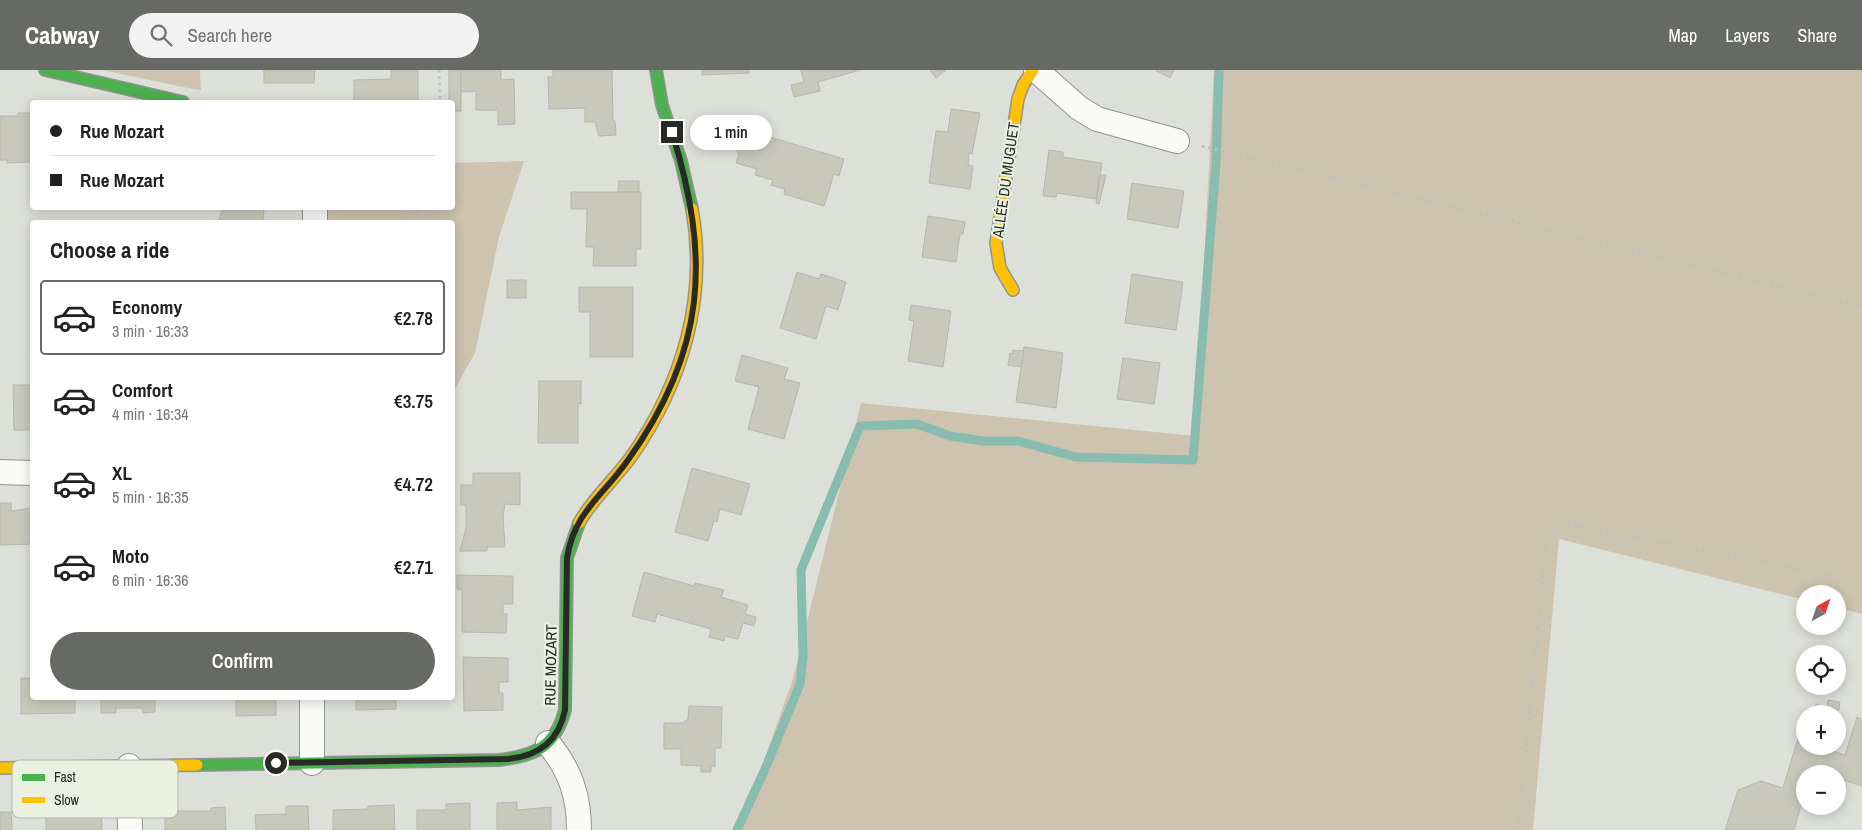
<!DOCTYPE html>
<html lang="en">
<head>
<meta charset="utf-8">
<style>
	body { margin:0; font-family:"Archivo Narrow",sans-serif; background:#f2f2f2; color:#202124; height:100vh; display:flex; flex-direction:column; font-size:19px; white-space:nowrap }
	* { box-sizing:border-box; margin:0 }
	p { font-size:16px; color:#757577 }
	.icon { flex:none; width:28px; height:28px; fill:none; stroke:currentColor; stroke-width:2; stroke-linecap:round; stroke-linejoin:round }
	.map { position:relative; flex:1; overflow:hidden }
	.panel { position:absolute; left:30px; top:150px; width:425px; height:480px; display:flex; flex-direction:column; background:#fff; border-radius:5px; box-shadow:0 2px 12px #0003 }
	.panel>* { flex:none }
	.guide { position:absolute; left:30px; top:30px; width:425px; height:110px; border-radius:5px; box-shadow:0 2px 12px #0003; display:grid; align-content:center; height:110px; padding:0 20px; background:#fff }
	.needle { width:32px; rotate:40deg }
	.buttons { position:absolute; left:1796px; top:515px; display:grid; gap:10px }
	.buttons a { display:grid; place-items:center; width:50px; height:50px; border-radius:50%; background:#fff; box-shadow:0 2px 12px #0003; font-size:25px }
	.end { position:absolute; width:22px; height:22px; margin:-11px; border:6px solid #282b25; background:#fff; box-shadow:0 0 0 2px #fff }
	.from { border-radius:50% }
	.bubble { position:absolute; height:35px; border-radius:18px; background:#fff; box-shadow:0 2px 12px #0003; font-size:16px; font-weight:600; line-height:35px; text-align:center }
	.guide b { display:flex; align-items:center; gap:18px; height:48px; font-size:19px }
	.guide b+b { border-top:1px solid #e0e0e0 }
	.guide i { width:12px; height:12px; background:#202124 }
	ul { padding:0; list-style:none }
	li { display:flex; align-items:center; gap:15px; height:75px; margin:0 10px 8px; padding:0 10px; border:2px solid transparent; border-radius:5px }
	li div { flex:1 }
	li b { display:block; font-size:19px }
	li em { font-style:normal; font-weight:600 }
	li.on { border-color:#676a64 }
	li>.icon { width:45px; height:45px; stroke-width:1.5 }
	h2 { padding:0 20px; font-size:22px; line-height:60px }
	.primary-button { display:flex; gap:10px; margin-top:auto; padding:10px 20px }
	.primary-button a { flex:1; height:58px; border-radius:30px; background:#676a64; color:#fff; font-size:20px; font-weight:600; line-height:58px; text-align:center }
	header { display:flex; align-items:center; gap:30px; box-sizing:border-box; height:70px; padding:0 25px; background:#676a64; color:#fff }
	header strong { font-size:24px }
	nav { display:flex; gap:28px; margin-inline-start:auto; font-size:18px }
	.search { width:350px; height:45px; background:#f2f2f2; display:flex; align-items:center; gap:12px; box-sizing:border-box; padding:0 18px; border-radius:28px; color:#757577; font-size:19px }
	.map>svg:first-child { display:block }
</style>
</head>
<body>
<header>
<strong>Cabway</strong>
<div class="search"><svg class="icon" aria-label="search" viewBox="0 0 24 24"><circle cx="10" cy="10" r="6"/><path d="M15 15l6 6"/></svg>Search here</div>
<nav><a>Map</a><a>Layers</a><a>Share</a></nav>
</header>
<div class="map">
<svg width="1862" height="760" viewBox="0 0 1862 760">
	<rect width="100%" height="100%" fill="#dce0d8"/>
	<g fill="#cdc3ae">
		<path d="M102,0H200L201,20H198Z"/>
		<path d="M1214,0H1862V544L1838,538V524H1805V530L1559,469L1533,760H739L793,609L861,333L1195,366Z"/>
		<path d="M524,91L499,167L475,283L453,322L452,152H322V138H452L453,93Z"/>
	</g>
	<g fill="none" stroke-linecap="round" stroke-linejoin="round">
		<path stroke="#88bcae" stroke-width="9" d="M737,760L766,697L800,614L803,587L801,500L860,356L917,354L950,366L983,371H1018L1076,387L1193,390L1216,93L1219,0"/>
	</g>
	<g fill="#c8c9ba" stroke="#b6b7b1">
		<path d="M264,0H315L314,13H264Z"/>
		<path d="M391,0H418V32H354V10L391,9Z"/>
		<path d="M449,0H461V41H452V32H449Z"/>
		<path d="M461,0H501V10L514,9L515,54L498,55V40H476V21L461,22Z"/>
		<path d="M553,0H612L613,51H615L616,65L599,66L595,52H585V38L549,39L548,7H553Z"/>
		<path d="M702,0H749V3L702,5Z"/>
		<path d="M801,0H860L818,12L820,21L794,27L791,15L804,12Z"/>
		<path d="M930,0H946L936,8Z"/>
		<path d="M1155,0H1174L1170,8Z"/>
		<path d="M951,39L980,43L972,84L969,83L968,95L973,96L970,119L929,113L936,61L948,62Z"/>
		<path d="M18,43H32V92L7,93V90H0V46H18Z"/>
		<path d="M746,60L844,89L839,106L834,104L824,136L784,124L785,119L771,115L773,110L755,105L757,99L736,93L739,84L736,79Z"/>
		<path d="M1049,80L1063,82V87L1102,93L1096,129L1057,123L1056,127L1043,126Z"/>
		<path d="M1100,105H1106L1099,134L1096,133Z"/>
		<path d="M619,111H639V122H618Z"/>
		<path d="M1132,113L1184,121L1178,158L1127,149Z"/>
		<path d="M571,122H641V179H636V196H593L594,177H586L587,139H571Z"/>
		<path d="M223,138H264L263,152H218Z"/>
		<path d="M928,146L965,152L963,164H960L956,192L922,187Z"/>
		<path d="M797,202L819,209L821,204L846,212L838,240L826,236L816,269L780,258Z"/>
		<path d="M1132,204L1183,212L1176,260L1125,253Z"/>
		<rect x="507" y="210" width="19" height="18"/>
		<path d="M579,217H633V287H590V242H579Z"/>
		<path d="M911,235L951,241L943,297L908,291L914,251L909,250Z"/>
		<path d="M1024,277L1063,283L1056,338L1016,332Z"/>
		<path d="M1013,280L1024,281L1021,297L1008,295L1010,283L1012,284Z"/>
		<path d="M742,285L788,298L784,309L800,313L784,369L748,359L759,317L735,311Z"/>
		<path d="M1123,288L1160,293L1154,334L1117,329Z"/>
		<path d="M539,311H581V334L578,333V373H538Z"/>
		<path d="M13,315H32V360H14Z"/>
		<path d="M692,398L750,414L741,445L720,439L717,452L714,451L708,471L675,462Z"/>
		<path d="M473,403H520V435L505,434L503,446L505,477H487V481H460L466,458V435H461V415H473Z"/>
		<path d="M0,433H11V441L32,438V474L0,475Z"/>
		<path d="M644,502L694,516L695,513L724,520L721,527L748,535L745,544L756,547L754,556L743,553L738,569L725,566L724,571L709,567L711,559L657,544L655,552L632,546Z"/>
		<path d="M457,505L513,506V534H503V544H507L506,563L462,562V520L457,519Z"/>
		<path d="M463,587L508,588V612H499V623H503V640L464,641Z"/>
		<path d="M21,608H32V628H75V643L21,644Z"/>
		<path d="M101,628H155V642L143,643L142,638H116V643H101Z"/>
		<path d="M236,628H276V645L236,646Z"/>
		<path d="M356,628H396V639L356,640Z"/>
		<path d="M1828,630L1840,632L1839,640L1827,637Z"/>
		<path d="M1816,634L1829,637L1827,644H1814Z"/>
		<path d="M689,636L722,637L721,678H715V697L711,696V702H701V696L681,695V679H664V653H683L688,649Z"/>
		<path d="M1805,645V676H1818L1845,685L1857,647L1862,649V716L1838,708V704H1822L1811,700L1810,704H1805V721L1794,760H1725L1738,720L1761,711L1783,718Z"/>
		<path d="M517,732V740L551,737V760H497V733Z"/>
		<path d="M470,733V760H417V740H446V734Z"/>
		<path d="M394,735L395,760H333V740L368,739V736Z"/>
		<path d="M286,736H308L309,760H256L255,745L286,744Z"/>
		<path d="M225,737L226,760H165V741H211V738Z"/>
		<path d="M101,740L102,760H46V744H84L85,741Z"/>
		<path d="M0,742H11L12,760H0Z"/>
	</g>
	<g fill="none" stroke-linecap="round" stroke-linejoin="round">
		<g stroke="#92958f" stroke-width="26">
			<g id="street">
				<path d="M1036,0L1079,38L1097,49L1177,71"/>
				<path d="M315,152V138"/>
				<path d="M0,402L32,403"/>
				<path d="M312,628V693"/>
				<path d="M548,673C570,700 579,725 579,760"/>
				<path d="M129,696L130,760"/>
			</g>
		</g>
		<g stroke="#92958f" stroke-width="14">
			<g id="fast">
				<path d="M45,0L183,32"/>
				<path d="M656,0L662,35L681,91L692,139"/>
				<path d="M197,695L499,690C535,686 555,677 565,640L567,488L579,453"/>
			</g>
		</g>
		<g stroke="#92958f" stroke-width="14">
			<g id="slow">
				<path d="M1013,220L1000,198L996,173L1018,29L1023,15L1033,0"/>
				<path d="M579,453C592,429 615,409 631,387C682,314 708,228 692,139"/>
				<path d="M0,698L197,695"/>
			</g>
		</g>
		<g stroke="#c0c1bf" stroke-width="3" stroke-dasharray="2.5 4" stroke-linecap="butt">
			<path d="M439,0L440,32"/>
			<path d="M1202,76L1862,236"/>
			<path d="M371,138L418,141"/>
			<path d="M416,152L420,138"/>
			<path d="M1518,760L1546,473C1551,460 1558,454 1572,455L1862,511"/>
		</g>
		<use href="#street" stroke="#fafaf9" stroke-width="24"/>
		<use href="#fast" stroke="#4caf50" stroke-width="11"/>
		<use href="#slow" stroke="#ffc107" stroke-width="11"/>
	</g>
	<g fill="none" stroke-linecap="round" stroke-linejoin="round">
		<path stroke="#282b25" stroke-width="6" d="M276,693L508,689C539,686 559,670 565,640L567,488C574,442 603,426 628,390C706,281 711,188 672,62"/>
	</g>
	<g text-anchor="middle" stroke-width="4.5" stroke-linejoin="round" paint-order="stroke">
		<g font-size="15" fill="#282b25" stroke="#eaf1e1">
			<text transform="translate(1006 110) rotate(-82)" y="5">ALLÉE DU MUGUET</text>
			<text transform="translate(551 595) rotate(-89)" y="5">RUE MOZART</text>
		</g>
	</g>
	<rect x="12" y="690" width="166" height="58" rx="8" fill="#eaf1e1" stroke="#b0b6a9" stroke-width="1"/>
	<rect x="22" y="704" width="23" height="7" fill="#4caf50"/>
	<rect x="22" y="727" width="23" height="6" fill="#ffc107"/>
	<g font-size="14" fill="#282b25">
		<text x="54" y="712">Fast</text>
		<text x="54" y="735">Slow</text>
	</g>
</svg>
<div class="buttons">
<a><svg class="needle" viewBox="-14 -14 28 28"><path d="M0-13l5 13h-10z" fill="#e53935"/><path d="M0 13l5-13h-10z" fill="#757577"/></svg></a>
<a><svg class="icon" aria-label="locate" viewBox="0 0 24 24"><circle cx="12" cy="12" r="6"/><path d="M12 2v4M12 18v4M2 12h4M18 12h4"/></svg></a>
<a>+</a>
<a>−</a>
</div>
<i class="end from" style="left:276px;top:693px"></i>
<i class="end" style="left:672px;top:62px"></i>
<div class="bubble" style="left:690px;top:45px;width:82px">1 min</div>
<div class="guide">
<b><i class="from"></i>Rue Mozart</b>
<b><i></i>Rue Mozart</b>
</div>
<section class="panel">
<h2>Choose a ride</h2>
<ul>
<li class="on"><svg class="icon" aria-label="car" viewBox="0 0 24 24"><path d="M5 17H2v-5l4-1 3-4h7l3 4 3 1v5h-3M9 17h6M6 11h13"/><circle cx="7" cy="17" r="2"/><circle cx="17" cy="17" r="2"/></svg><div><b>Economy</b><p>3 min · 16:33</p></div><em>€2.78</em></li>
<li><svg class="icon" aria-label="car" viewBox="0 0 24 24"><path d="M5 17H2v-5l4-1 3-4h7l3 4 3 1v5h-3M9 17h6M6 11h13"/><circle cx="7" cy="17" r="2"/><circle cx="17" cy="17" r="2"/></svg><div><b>Comfort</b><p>4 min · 16:34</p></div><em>€3.75</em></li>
<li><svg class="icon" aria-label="car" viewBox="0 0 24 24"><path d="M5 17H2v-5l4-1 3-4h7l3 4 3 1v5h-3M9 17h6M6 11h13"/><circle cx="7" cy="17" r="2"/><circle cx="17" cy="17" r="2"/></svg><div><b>XL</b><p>5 min · 16:35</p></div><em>€4.72</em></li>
<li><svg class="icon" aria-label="car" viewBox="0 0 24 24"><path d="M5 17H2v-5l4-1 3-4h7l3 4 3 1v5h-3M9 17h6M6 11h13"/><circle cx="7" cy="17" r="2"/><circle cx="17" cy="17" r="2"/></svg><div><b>Moto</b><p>6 min · 16:36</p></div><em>€2.71</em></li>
</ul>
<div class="primary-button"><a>Confirm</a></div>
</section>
</div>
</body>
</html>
